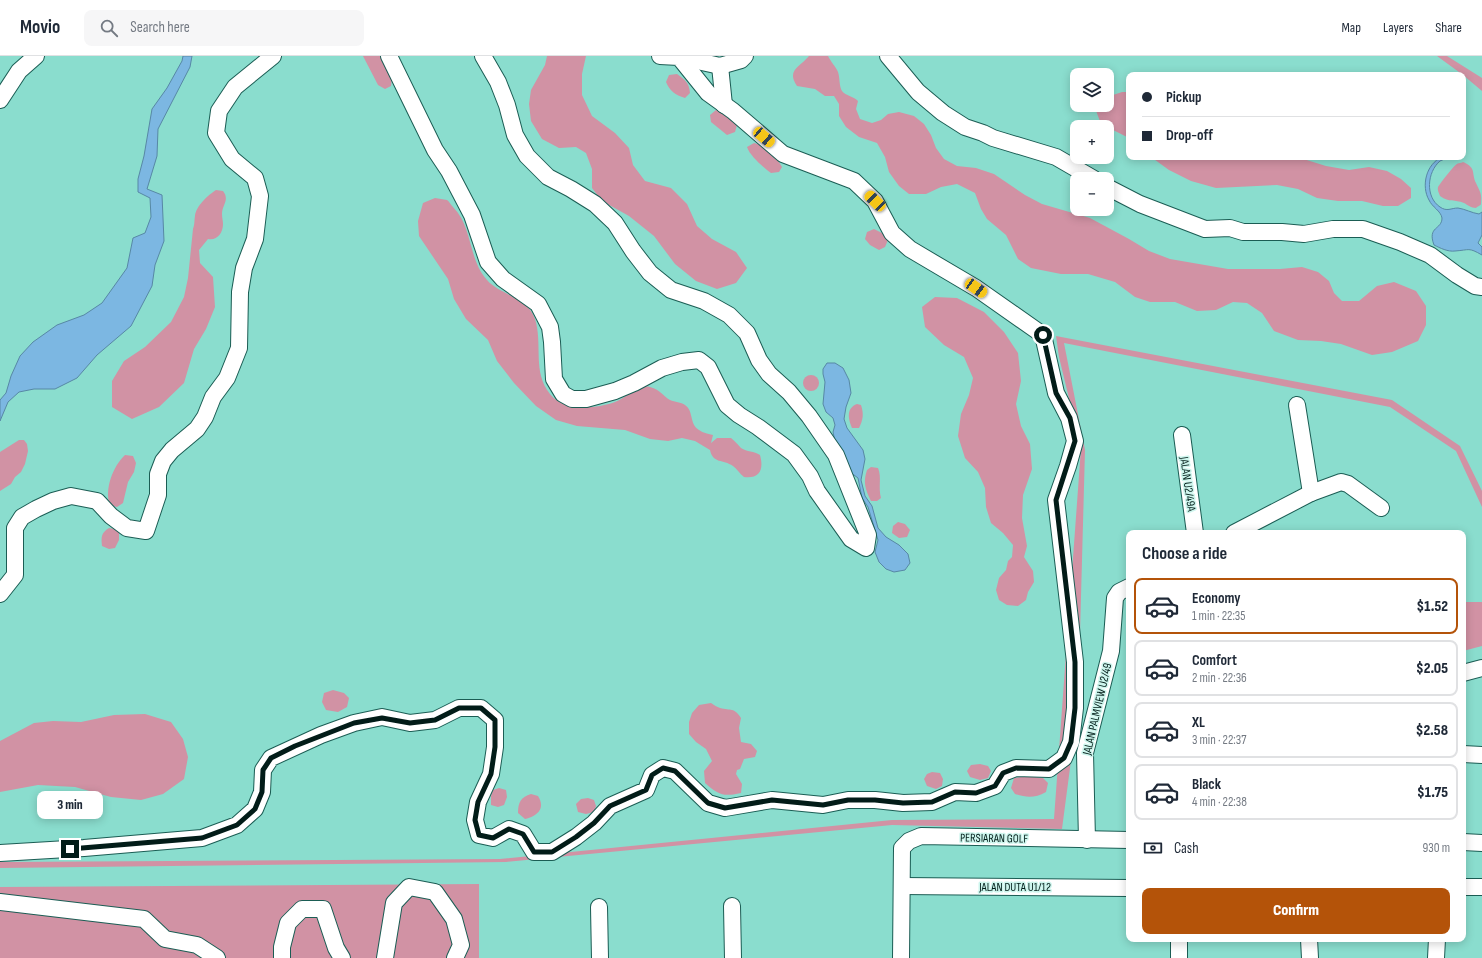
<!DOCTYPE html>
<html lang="en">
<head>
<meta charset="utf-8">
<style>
	body { margin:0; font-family:"Sofia Sans Condensed",sans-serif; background:#f6f6f7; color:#1f2937; height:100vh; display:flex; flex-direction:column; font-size:15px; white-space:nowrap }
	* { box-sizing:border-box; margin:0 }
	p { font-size:13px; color:#747a83 }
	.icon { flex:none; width:22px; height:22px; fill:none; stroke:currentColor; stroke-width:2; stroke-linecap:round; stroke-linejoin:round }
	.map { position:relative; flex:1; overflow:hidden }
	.details { position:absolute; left:1126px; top:474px; width:340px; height:412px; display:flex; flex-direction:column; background:#fff; border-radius:8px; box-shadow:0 2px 10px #0003 }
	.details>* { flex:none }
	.banner { position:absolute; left:1126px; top:16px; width:340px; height:88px; border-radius:8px; box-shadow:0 2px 10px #0003; display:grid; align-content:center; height:88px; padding:0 16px; background:#fff }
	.controls { position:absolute; left:1070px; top:12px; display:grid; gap:8px }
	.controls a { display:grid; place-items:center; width:44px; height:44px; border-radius:8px; background:#fff; box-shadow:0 2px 10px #0003; font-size:20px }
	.end { position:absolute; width:18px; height:18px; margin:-9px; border:5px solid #021c18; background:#fff; box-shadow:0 0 0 2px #fff }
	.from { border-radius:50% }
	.bubble { position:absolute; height:28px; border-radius:8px; background:#fff; box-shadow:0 2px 10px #0003; font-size:13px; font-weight:800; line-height:28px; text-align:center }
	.car { position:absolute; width:12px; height:24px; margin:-12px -6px; border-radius:5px; box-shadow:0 0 3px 1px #0007; background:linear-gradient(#f5c518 24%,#345 0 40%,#f5c518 0 76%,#345 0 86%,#f5c518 0) }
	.banner b { display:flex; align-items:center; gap:14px; height:38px; font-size:15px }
	.banner b+b { border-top:1px solid #e0e1e3 }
	.banner i { width:10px; height:10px; background:#1f2937 }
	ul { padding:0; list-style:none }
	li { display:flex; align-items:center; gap:12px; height:56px; margin:0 8px 6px; padding:0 8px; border:2px solid #e0e1e3; border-radius:8px }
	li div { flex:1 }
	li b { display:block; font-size:15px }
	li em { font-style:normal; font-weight:800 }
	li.on { border-color:#b45309 }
	li>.icon { width:36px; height:36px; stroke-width:1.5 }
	h2 { padding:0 16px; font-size:18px; line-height:48px }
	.pay { display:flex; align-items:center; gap:10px; height:44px; padding:0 16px; font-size:15px }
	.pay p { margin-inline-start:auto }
	.cta { display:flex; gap:8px; margin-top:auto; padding:8px 16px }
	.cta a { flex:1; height:46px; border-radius:8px; background:#b45309; color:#fff; font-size:16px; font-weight:800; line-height:46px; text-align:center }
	header { display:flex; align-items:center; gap:24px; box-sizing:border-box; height:56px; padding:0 20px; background:#fff; border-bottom:1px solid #e0e1e3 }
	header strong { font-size:19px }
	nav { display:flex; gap:22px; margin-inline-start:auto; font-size:14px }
	.search { width:280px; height:36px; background:#f6f6f7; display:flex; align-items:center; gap:10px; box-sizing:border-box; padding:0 14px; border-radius:8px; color:#747a83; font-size:15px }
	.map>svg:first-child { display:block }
</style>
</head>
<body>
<header>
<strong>Movio</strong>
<div class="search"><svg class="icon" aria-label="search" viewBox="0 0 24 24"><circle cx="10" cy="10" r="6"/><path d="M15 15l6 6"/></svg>Search here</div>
<nav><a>Map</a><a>Layers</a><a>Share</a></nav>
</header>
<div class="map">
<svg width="1482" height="902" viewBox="0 0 1482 902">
	<rect width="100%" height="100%" fill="#8addce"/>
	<g fill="#d192a4">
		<path d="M363,0H382L392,22L391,30L385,33L378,29Z"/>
		<path d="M547,0H586L582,18V39L592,60L615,77L629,92L633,109L645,125L671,132L687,148L697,170L712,183L736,196L747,212L736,227L717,233L696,225L675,208L654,180L629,160L602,145L592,132V113L586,97L576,91L559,92L542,83L531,65L529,48L531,34L545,9Z"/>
		<path d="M809,0H828C831,6 836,11 838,16C840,22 839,30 842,35C846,40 853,40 858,45L856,53L860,63L872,67L881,64L888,58L899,56L914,60L924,68L931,79L936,92L944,103L957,110L976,112L994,118L1025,139L1042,148L1090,162L1129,183L1149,195L1170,203L1228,213H1280L1302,211L1318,216L1329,225L1334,237L1342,245H1359L1377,230L1394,226L1416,235L1426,250V269L1418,285L1392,296L1372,299L1341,288L1321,285L1298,284L1274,275L1262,257L1247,247L1233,246L1216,254L1197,255L1175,246H1150L1135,241L1115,226L1088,218H1061L1031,212L1018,203L1006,179L987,163L981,153L975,137L957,128L941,131L926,138H909L899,130L889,116L885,101L877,87L859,81L846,71L839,60V48L834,40H825L815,33L797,30C786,14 800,11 809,0Z"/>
		<path d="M1437,0H1447L1482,22V35L1463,19Z"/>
		<path d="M677,18C685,24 689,26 690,37L685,42C675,39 670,35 666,26L669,19Z"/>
		<path d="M1122,36H1129V82L1101,68L1095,52L1098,49H1107V41Z"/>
		<path d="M716,54L724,56L737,69L735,76L727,79L711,66L710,59Z"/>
		<path d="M754,87C766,90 776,100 782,111L779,116L771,117C763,111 750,100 747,91Z"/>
		<path d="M1151,101H1297L1326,110L1349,114L1369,111L1387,115L1401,123L1411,132V142L1398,150H1383L1362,145H1338L1317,142L1298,133L1277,129L1216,132L1191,125L1169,114Z"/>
		<path d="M1463,106C1477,112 1471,117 1476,127C1480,136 1482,137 1481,148C1481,149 1477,151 1476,152C1471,152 1468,149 1464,147C1454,143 1450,147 1440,140C1439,137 1437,134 1438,131C1439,129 1455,108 1457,108C1457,107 1463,107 1463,106Z"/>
		<path d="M216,134L223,135C230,144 222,149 222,158C222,162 223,165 223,168C223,177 217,185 208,183L199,194L200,207L213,221L215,251L206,273L194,293L184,327L159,351L132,363L112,351V325L124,305L145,291L171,266L184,241L188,222L193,173C195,167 194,166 195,160C196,150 208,139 216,134Z"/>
		<path d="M435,142C439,143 443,143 447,144C449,145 451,149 453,151C473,171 468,203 487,224C500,239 528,241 535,263C543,288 532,316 550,338C564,356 595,353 615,346C627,342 636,328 650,331C661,334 663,340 670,344C675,346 681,346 685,349C694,355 689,368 699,374C703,377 709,378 713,379L711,387L717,382H731C735,385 738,389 741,392C747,396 754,395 760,399C764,413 760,423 744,421C740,418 737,413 733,410C723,403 713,408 710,394L695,385L682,382L668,385L650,383L625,374L577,370L556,364L536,350L514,327L497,305L488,284L466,263L454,243L448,223L419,180L418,165L423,147Z"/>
		<path d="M874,173L882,177L888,184L885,191L879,194L870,189L865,183L867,176Z"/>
		<path d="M935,241L957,242L984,256L1004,276L1018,297L1021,325L1016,348L1021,370L1030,388L1032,413L1023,439L1022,462L1027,490L1024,501L1033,515L1034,526L1028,536L1026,544L1018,550L1007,549L999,544L996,534L999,522L1006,514L1008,505L1012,501L1013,489L1003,477L991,467L986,451L985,432L978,416L965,402L958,380L961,358L969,339L973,322L964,301L944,289L925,271L922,251Z"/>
		<path d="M1056,280L1392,344L1460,390L1482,435V451L1456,395L1390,351L1064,287L1085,394L1078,651L1062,773L892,769L506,806L0,812V806L500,803L892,764L1054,763L1081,392L1059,301Z"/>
		<circle cx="811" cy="327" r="8"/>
		<path d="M857,348L861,349C864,358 863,364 859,372H852C848,363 846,352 857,348Z"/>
		<path d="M19,384H24L27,388L28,395L25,408L21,416L15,421L11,428L0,435V396Z"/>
		<path d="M125,399L133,400L136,407L134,416L128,426L123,447L117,451L110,449C104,434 113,410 125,399Z"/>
		<path d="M871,411L878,412C882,421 878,431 881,442L877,445H871C865,433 863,426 867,414Z"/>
		<path d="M898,466L905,468L910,474L907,481L899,482L892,477L893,470Z"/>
		<path d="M109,472L115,473L119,477V484L115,492L109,493L102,490C101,481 101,477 109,472Z"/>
		<path d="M1463,546H1482V590L1463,595Z"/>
		<path d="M333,634L344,637L349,642L347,651L338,656L326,654L322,646L324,637Z"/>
		<path d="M711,647C714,649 717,651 720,652C731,655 734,651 741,662L739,672L741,686L751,688L757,695L755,701L744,703L740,713L737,714L736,718L742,728L741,737C723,741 719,739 705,727L704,715L712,705L706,693L696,686L689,678V666L692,657L699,649Z"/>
		<path d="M145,658L171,666L183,683L188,701L184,723L163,738L141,744L111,741L75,731L38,729L0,736V685L34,667L53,665L81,666L114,659Z"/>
		<path d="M980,708L988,710L991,715L988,722L980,724L970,721L967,715L971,709Z"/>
		<path d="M932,716L940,717L943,723L942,730L936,733L927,730L924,723L927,718Z"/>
		<path d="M1026,720L1043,722L1048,727L1046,736C1035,742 1027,742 1015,738L1011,732L1014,722Z"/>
		<path d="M499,732L506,734L507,741L504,749L498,751L491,749V740L493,734Z"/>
		<path d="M531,738L538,740C546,753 537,760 525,763L518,757C518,746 521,741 531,738Z"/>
		<path d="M588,742L594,744L596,750L594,756L586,758L578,756L576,748L581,743Z"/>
		<path d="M479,828V902H0V831Z"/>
	</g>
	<g fill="#7cb7e2" stroke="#5788a5">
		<path d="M183,0H192L190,11L158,73L157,100L147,133L162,139L164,185L155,209L152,230L131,270L97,299L77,322L55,333H34L19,336L8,346L0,365V344L6,337L11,320L20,300L33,286L57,269L84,259L102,247L127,212L133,182L145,177L151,161L150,142L138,136V123L144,100L152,53L167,32L182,5Z"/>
		<path d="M1442,101H1452C1448,102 1444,103 1440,105C1427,116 1425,141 1440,151C1447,156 1451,152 1458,152C1465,153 1472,157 1479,158L1482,156V179L1478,187L1482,191V199C1468,191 1470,194 1455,195C1448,196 1440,192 1434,189C1427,170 1442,174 1442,162C1441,155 1432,151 1429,144C1421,130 1426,108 1442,101Z"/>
		<path d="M827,307H835L843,312L849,324L851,337L846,351L844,363L847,372L863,394L865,403L861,424L865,440L872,450L878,472L886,481L899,489L908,498L910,507L905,514L894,516L886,513L879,506L875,496L878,484L868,451L862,442L858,422L850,416L835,385L833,376L835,369L833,362L826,356L823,348L825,326L823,318V313Z"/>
	</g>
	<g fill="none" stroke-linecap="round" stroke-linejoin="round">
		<g stroke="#1b5d54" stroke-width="18">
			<g id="minor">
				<path d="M389,0L435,94L449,115L472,159L488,206L503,223L538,248L550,271L552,286L554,323L563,338L572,343H586L615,335L634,327L662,312L682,306L699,304L708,311L727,349L739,359L758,371L794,398L810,420L817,435L851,483L866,492L868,479L836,399L809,360L789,336L769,318L759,304L747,277L729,259L704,245L671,234L650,217L633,195L615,167L595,148L571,133L548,121L527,100L515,79L507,49L498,26L483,0"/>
				<path d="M888,0L918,36L943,57L965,71L983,77L993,82L1056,101L1094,123"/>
				<path d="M679,1L720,10L741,4L745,0"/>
				<path d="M720,10L724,49"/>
				<path d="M0,44L19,15L36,0"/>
				<path d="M1107,131L1140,148L1205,173L1230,172L1243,176H1282L1304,178L1333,173H1363L1400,186L1430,199L1457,219L1475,230L1482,231"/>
				<path d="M1297,349L1311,437"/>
				<path d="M1182,379L1195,477"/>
				<path d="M1234,477L1311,437L1341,426L1348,428L1381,452"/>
				<path d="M0,538L15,519V472L22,461L36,453L53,445L71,440L97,445L111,460L127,472L146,475L158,439V418L163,405L172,394L197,373L205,361L213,341L227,322L239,292L240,236L244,212L255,183L260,140L255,122L232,103L216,77L219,55L235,31L273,0"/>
				<path d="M1463,617L1482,612"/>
				<path d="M1463,698L1482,699"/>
				<path d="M1087,784L1085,697L1111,595L1115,542L1119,536L1129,531"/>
				<path d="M1463,786L1482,787"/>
				<path d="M0,797L84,792L202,782L237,769L255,753L262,736L263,714L271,702L321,679L354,667L382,661L410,667L435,664L459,652H481L495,664V691L491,718L478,746L475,764L479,779L493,782L509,773L523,778L534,796H552L576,781L594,767L610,750L646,734L652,719L663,712L675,715L708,747L725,752L772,744L823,749L848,744H875L903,747L932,746L955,736L976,737L995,730L1003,717L1016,712L1049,713L1064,702L1071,686L1075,652V606L1056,444L1068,410L1075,385L1069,362L1056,337L1043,279L976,232L910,193L892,177L875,145L854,125L783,98L733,55L708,37L679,1L660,0"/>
				<path d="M902,830L1129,832"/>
				<path d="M1463,831H1482"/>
				<path d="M0,846L144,863L165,883L197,889L217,902"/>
				<path d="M732,850L733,902"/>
				<path d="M599,851L600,902"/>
				<path d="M1179,883V902"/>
				<path d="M1309,883L1310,902"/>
				<path d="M282,902V891L288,867L302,853H323L336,892L342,902"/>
				<path d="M385,902L394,847L409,831L435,836L454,863L461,889L455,902"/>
				<path d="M901,902L902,792L909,785L921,780L1129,784"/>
				<path d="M1436,902L1437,883"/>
			</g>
		</g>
		<use href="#minor" stroke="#fff" stroke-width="16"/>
	</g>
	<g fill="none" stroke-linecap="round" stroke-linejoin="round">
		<path stroke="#021c18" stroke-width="5" d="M70,793L202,782L237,769L255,753L262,736L263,714L271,702L295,690L354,667L382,662L410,667L435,664L459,652H481L495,664V691L491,718L478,746L475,764L479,779L493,782L509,773L523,778L534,796H552L576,781L594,767L610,750L646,734L652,719L663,712L675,715L708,747L725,752L772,744L823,749L848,744H875L903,747L932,746L955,736L976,737L995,730L1003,717L1016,712L1049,713L1064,702L1071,686L1075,652V606L1056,444L1075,385L1070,362L1056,337L1043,279"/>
	</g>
	<g text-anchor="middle" stroke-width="3" stroke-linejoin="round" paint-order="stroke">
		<g font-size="12" fill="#021c18" stroke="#cdf5ed">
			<text transform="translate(1188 428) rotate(82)" y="4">JALAN U2/49A</text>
			<text transform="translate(1097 653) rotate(-77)" y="4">JALAN PALMVIEW U2/49</text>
			<text transform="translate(994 782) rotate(1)" y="4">PERSIARAN GOLF</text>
			<text x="1015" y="835">JALAN DUTA U1/12</text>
		</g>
	</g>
</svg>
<div class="controls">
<a><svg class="icon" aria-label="layers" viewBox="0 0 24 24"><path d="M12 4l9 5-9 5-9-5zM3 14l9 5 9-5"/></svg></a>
<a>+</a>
<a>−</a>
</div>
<i class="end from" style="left:1043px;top:279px"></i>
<i class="end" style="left:70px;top:793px"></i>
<div class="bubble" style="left:37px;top:735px;width:66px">3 min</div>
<i class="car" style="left:764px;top:81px;rotate:131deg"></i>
<i class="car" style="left:875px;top:145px;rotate:314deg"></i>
<i class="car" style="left:976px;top:232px;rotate:125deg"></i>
<div class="banner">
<b><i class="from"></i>Pickup</b>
<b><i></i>Drop-off</b>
</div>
<section class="details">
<h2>Choose a ride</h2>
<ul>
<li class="on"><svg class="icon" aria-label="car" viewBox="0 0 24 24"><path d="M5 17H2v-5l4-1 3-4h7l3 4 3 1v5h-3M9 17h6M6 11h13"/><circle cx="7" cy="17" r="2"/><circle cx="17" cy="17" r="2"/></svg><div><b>Economy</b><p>1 min · 22:35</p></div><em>$1.52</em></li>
<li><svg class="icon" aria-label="car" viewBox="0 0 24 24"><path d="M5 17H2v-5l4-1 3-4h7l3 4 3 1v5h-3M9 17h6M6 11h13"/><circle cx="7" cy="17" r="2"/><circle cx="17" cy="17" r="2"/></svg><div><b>Comfort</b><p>2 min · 22:36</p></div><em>$2.05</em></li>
<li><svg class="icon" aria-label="car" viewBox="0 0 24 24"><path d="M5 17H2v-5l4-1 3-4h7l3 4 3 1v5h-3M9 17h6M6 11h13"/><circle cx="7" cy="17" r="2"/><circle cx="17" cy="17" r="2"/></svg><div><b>XL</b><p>3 min · 22:37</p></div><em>$2.58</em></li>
<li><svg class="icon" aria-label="car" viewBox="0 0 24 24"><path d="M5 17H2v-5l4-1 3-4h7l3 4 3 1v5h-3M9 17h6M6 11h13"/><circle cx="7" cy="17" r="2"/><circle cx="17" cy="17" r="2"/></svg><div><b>Black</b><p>4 min · 22:38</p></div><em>$1.75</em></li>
</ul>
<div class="pay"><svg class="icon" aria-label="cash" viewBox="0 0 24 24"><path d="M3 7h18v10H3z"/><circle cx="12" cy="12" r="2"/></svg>Cash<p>930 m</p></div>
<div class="cta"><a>Confirm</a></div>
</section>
</div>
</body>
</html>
